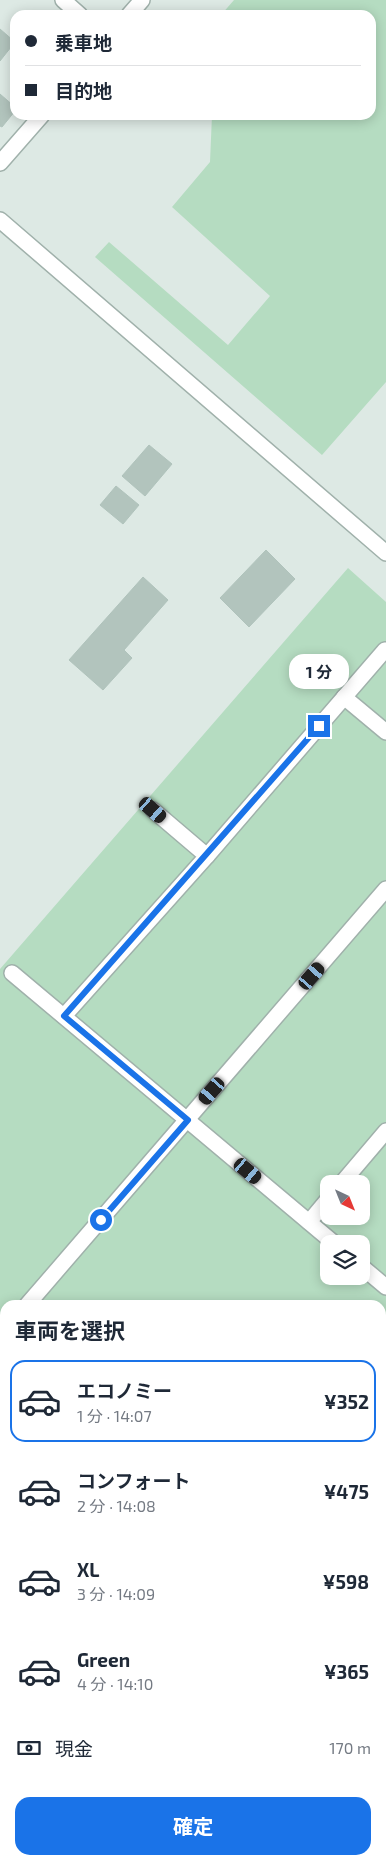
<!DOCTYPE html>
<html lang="ja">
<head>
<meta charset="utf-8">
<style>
	body { margin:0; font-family:"Exo 2","Noto Sans JP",sans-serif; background:#f6f6f7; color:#1f2937; height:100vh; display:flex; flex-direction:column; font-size:19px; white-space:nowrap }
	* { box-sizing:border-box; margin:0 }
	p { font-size:16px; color:#747a83 }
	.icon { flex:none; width:28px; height:28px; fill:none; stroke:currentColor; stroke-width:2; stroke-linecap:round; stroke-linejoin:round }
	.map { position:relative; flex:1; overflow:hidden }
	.panel { position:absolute; left:0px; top:1300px; width:386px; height:565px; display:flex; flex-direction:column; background:#fff; border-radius:15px 15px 0 0; box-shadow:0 2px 12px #0003 }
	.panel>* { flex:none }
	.guide { position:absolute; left:10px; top:10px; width:366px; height:110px; border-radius:15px; box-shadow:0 2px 12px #0003; display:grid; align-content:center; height:110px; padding:0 15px; background:#fff }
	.needle { width:32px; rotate:137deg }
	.tools { position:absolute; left:320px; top:1175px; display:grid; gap:10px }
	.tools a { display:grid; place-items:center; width:50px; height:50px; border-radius:10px; background:#fff; box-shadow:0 2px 12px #0003; font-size:25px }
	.end { position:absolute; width:22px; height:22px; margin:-11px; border:6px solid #1a73e8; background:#fff; box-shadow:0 0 0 2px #fff }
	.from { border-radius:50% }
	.bubble { position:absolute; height:35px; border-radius:15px; background:#fff; box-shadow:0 2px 12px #0003; font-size:16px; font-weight:700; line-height:35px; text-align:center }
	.car { position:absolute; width:15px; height:30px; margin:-15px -8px; border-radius:6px; box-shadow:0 0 4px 1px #0007; background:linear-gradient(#222 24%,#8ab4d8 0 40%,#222 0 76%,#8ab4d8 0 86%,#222 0) }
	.guide b { display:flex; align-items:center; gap:18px; height:48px; font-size:19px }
	.guide b+b { border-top:1px solid #e0e1e3 }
	.guide i { width:12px; height:12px; background:#1f2937 }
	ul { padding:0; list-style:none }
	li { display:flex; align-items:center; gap:15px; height:82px; margin:0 10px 8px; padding:0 5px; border:2px solid transparent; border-radius:15px }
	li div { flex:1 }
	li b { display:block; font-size:19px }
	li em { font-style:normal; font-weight:700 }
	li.active { border-color:#1a73e8 }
	li>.icon { width:45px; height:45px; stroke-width:1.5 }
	h2 { padding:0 15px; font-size:22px; line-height:60px }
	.pay { display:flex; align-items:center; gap:12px; height:55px; padding:0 15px; font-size:19px }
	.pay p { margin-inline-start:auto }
	.button { display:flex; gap:10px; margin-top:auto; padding:10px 15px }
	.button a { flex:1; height:58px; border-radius:15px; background:#1a73e8; color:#fff; font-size:20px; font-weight:700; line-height:58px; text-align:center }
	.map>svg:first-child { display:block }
</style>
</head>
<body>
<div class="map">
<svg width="386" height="1865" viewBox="0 0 386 1865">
	<rect width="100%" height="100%" fill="#dde9e4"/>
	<g fill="#b5dcc1" fill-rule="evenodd">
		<path d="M234,0H386V382L322,455L95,257L109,242L228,345L270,296L172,207L210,162L212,115H371V15H221Z"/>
		<path d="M348,568L386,602V1622L381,1628V1305H5V1567L0,1563V969ZM329,1184H361V1216H329ZM329,1244H361V1276H329Z"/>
		<path d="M0,1645L5,1649V1860H161L157,1865H0Z"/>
	</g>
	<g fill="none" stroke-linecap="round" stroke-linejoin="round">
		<g stroke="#83c2d1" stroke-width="8">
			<path d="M0,1614L5,1619"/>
			<path d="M285,1860L291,1865"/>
		</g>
	</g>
	<g fill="#b2c4bd" stroke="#b0c3bc">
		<path d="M0,29L15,42L0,61Z"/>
		<path d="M0,94L15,107V111L2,127L0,126Z"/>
		<path d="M149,445L172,464L145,496L122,476Z"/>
		<path d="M116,486L139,505L123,524L100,505Z"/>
		<path d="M266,550L295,579L249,627L220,598Z"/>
		<path d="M143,577L168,600L124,650L132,658L103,690L69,660Z"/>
	</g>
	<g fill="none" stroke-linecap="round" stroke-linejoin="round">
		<g stroke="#a0b1ab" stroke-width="18">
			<g id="minor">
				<path d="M63,0L80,15"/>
				<path d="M129,15L142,0"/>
				<path d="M0,163L42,115"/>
				<path d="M0,220L386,553"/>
				<path d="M344,697L386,732"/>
				<path d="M207,856L385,650"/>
				<path d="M12,973L335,1244"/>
				<path d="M64,1016L207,856L153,810"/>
				<path d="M341,1184L386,1131"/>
				<path d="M309,1222L329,1198"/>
				<path d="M361,1266L386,1287"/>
				<path d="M27,1305L386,889"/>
				<path d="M0,1336L5,1330"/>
				<path d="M381,1389L386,1383"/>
				<path d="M381,1657L386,1651"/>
				<path d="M202,1865L206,1860"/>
			</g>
		</g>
		<use href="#minor" stroke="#fff" stroke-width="15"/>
	</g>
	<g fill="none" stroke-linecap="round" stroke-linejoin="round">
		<path stroke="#1a73e8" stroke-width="6" d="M101,1220L188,1120L64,1016L319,726"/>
	</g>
</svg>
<div class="tools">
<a><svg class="needle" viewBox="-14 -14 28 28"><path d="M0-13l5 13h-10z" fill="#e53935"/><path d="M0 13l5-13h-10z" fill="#747a83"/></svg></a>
<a><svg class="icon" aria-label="layers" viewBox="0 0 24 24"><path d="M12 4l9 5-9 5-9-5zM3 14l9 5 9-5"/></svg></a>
</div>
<i class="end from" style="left:101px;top:1220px"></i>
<i class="end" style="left:319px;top:726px"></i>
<div class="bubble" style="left:289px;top:654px;width:60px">1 分</div>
<i class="car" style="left:153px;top:810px;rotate:131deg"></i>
<i class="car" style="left:312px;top:976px;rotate:41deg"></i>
<i class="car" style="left:212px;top:1091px;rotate:221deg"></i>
<i class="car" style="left:248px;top:1171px;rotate:130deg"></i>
<div class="guide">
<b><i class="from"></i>乗車地</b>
<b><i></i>目的地</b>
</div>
<section class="panel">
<h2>車両を選択</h2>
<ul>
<li class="active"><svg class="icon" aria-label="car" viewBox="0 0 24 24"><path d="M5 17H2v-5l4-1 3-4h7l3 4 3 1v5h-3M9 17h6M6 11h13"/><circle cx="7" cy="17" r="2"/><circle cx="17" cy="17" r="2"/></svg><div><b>エコノミー</b><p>1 分 · 14:07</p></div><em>¥352</em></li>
<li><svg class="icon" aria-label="car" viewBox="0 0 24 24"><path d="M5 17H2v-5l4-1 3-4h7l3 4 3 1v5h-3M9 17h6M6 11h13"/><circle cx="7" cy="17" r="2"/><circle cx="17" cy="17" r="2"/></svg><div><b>コンフォート</b><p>2 分 · 14:08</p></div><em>¥475</em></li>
<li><svg class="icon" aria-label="car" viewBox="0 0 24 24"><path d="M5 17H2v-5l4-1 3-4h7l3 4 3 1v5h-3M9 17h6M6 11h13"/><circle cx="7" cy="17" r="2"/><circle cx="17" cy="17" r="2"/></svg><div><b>XL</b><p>3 分 · 14:09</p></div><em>¥598</em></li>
<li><svg class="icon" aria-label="car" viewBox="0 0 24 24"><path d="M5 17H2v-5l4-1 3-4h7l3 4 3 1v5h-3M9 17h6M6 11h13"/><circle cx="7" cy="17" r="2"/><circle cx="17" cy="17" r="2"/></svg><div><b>Green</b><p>4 分 · 14:10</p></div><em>¥365</em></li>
</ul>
<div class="pay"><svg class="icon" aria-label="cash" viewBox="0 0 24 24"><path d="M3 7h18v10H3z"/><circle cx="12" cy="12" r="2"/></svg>現金<p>170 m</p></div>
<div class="button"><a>確定</a></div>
</section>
</div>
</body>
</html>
